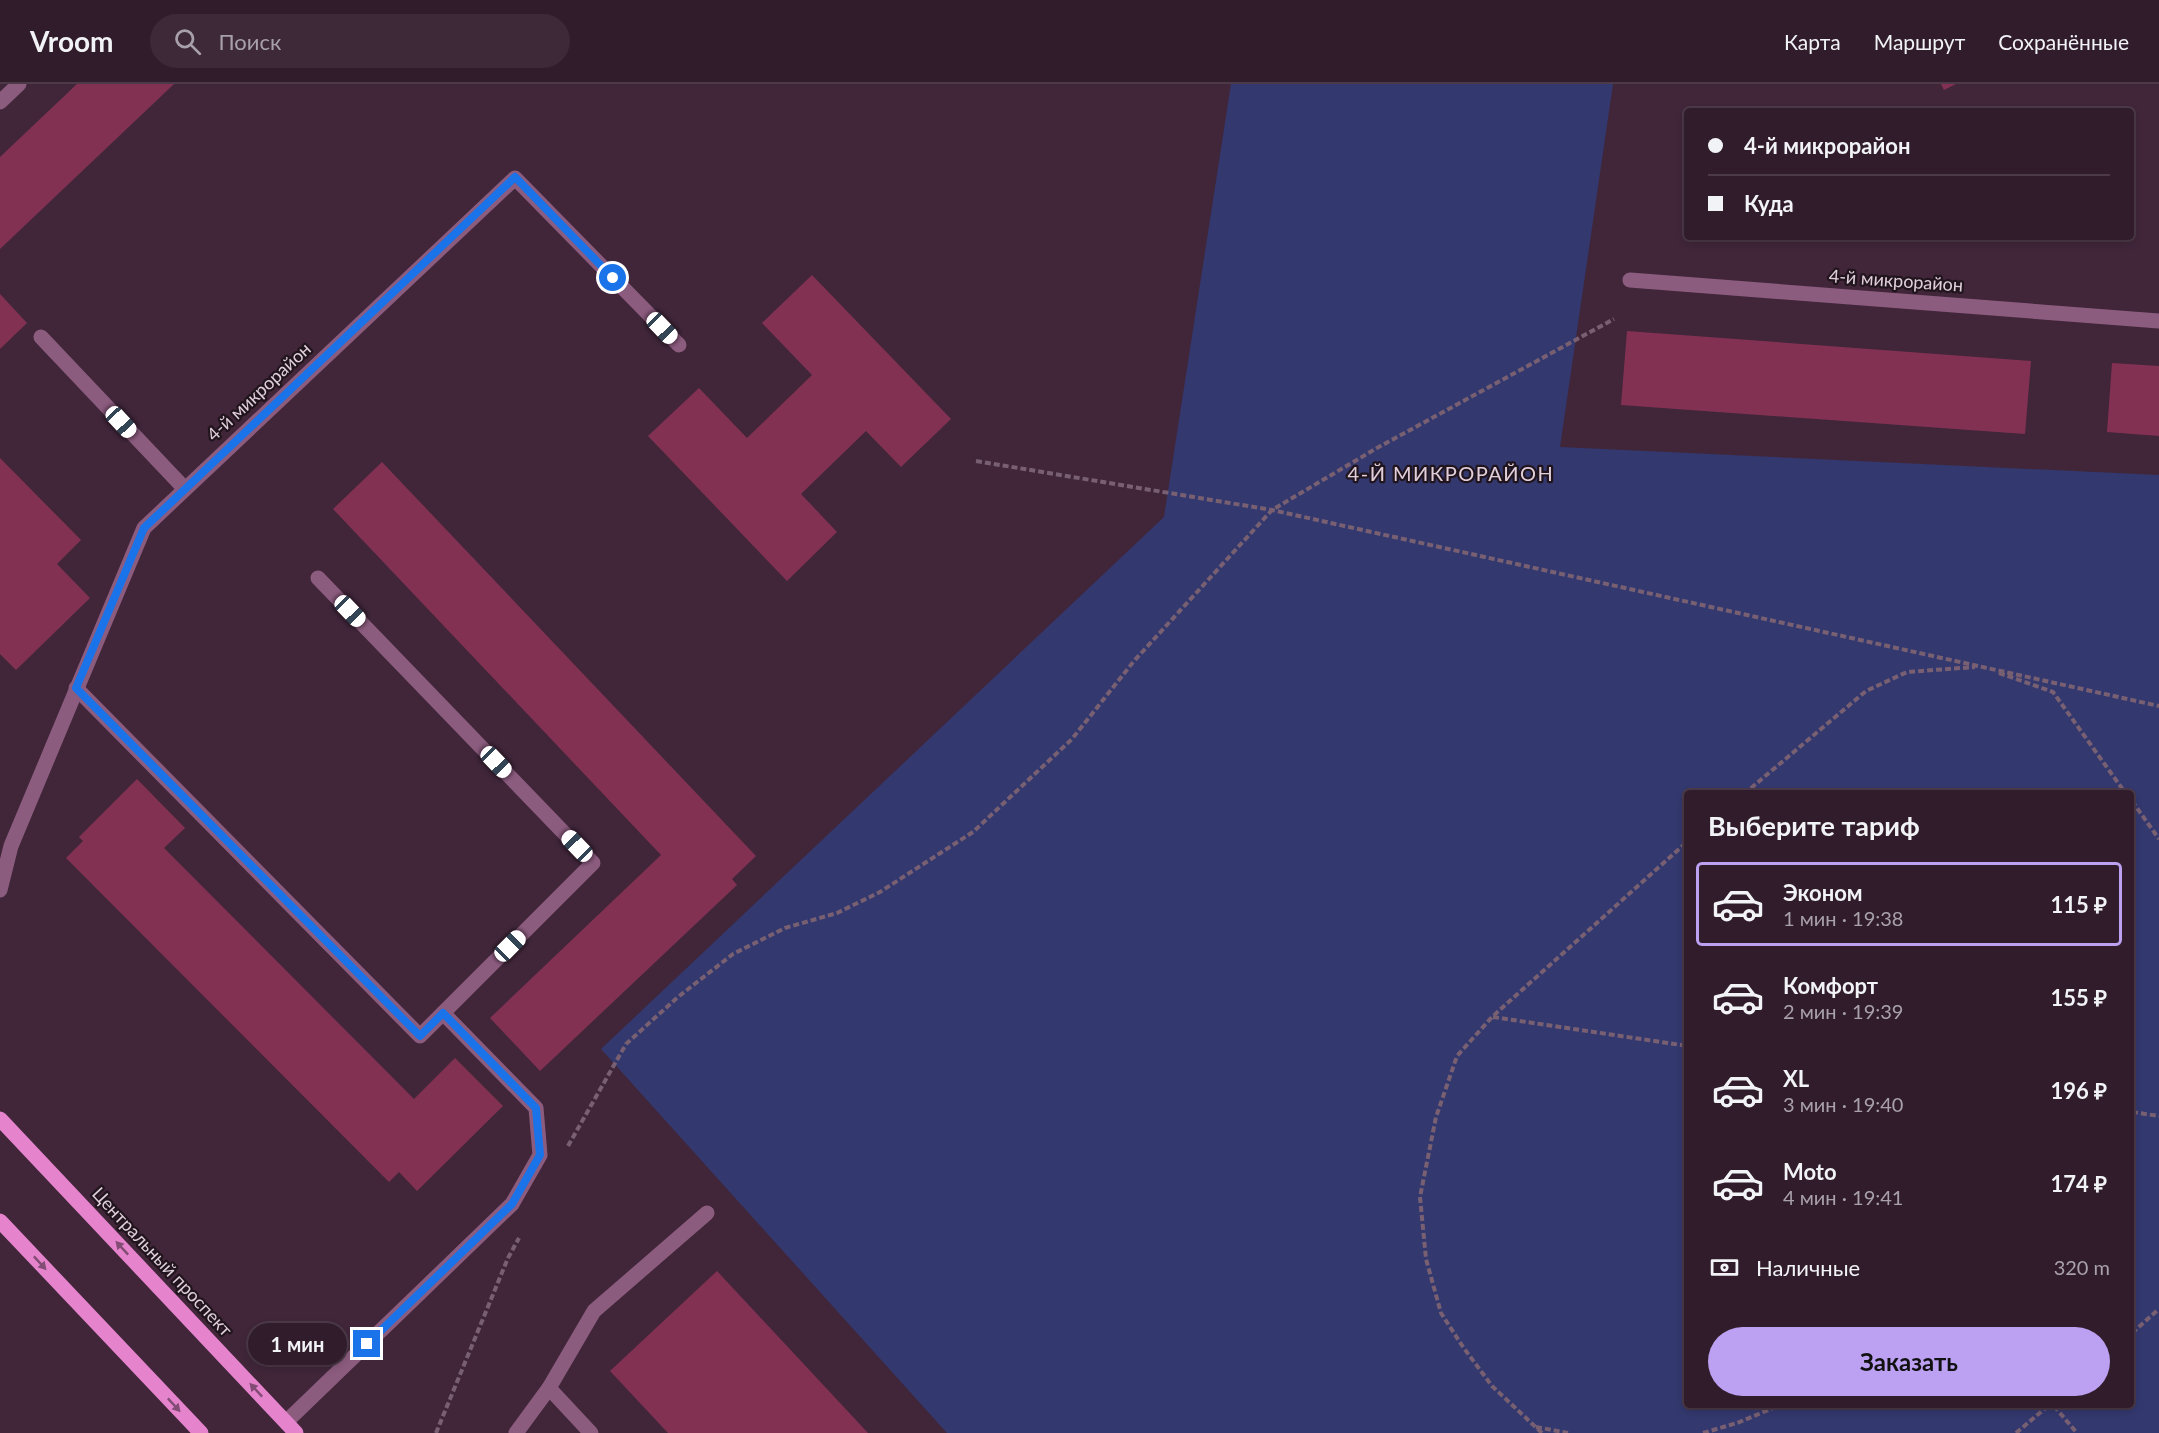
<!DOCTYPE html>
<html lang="ru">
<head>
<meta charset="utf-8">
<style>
	body { margin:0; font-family:Lato,sans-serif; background:#3d2938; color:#f1f3f6; height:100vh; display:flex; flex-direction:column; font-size:22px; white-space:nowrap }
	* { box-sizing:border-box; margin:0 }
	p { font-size:20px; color:#a8a1a9 }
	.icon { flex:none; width:33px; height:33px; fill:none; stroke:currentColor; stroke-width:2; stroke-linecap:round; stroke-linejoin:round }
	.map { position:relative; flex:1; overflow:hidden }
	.side { position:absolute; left:1684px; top:706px; width:450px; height:618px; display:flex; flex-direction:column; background:#311c2c; border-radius:6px; box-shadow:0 3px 9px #0003,0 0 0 2px #4c3a48 }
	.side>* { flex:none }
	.banner { position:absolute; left:1684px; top:24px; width:450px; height:132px; border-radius:6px; box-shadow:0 3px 9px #0003,0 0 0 2px #4c3a48; display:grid; align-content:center; height:132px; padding:0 24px; background:#311c2c }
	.end { position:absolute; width:27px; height:27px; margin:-14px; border:8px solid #1a73e8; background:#fff; box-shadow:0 0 0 3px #fff }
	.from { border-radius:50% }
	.bubble { position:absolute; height:42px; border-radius:21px; background:#311c2c; box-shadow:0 3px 9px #0003,0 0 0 2px #4c3a48; font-size:20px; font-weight:700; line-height:42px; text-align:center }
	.car { position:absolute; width:18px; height:36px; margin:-18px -9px; border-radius:8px; box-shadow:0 0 4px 2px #0007; background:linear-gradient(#fff 24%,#345 0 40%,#fff 0 76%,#345 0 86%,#fff 0) }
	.banner b { display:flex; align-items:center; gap:21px; height:57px; font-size:22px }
	.banner b+b { border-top:2px solid #4c3a48 }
	.banner i { width:15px; height:15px; background:#f1f3f6 }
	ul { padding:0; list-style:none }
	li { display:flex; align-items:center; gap:18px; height:84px; margin:0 12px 9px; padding:0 12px; border:3px solid transparent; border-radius:6px }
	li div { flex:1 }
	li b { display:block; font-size:22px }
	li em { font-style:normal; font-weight:700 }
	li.on { border-color:#bca0f2 }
	li>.icon { width:54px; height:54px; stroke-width:1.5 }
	h2 { padding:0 24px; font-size:27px; line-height:72px }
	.pay { display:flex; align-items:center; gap:15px; height:66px; padding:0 24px; font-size:22px }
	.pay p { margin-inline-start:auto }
	.button { display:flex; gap:12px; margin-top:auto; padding:12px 24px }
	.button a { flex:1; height:69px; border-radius:36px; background:#bca0f2; color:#111; font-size:24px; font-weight:700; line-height:69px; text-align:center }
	header { display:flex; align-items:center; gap:36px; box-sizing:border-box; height:84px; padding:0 30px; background:#311c2c; border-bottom:2px solid #4c3a48 }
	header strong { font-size:28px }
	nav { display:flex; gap:33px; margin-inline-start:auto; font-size:21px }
	.search { width:420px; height:54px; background:#3d2938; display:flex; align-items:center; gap:15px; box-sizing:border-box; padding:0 21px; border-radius:33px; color:#a8a1a9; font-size:22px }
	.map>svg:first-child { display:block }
</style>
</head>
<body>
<header>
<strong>Vroom</strong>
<div class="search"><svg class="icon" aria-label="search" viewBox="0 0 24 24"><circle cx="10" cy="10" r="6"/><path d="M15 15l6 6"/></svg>Поиск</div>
<nav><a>Карта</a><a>Маршрут</a><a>Сохранённые</a></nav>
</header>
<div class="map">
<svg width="2159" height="1349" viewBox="0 0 2159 1349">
	<rect width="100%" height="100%" fill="#41263a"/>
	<path fill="#33386e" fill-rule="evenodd" d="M1231,0H1613L1560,363L2159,391V1349H947L601,965L1164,433ZM1688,710H2132V1322H1688Z"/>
	<g fill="#823153">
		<path d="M77,0H174L0,165V73Z"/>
		<path d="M1941,0H1956L1944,6Z"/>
		<path d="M812,191L951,335L901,383L866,347L801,410L837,448L787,497L648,352L699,304L747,354L812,291L762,239Z"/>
		<path d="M0,210L27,239L0,265Z"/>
		<path d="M1627,247L2031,277L2025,350L1621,321Z"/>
		<path d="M2112,279L2159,282V352L2107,348Z"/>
		<path d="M0,374L81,456L57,480L90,514L16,586L0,570Z"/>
		<path d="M382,378L756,772L732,795L737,801L540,987L490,934L661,771L333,425Z"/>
		<path d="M137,695L185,744L164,764L414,1015L455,974L503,1022L417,1107L399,1088L389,1098L66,774L83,757L79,753Z"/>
		<path d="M717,1187L868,1349H668L610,1287Z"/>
	</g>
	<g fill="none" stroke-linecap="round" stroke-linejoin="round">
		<g stroke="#786072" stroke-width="4" stroke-dasharray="6 3" stroke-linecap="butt">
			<path d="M976,377L1272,426L2159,622"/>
			<path d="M1999,589L2053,608L2126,710"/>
			<path d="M1744,710L1866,607L1907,588L1975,583"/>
			<path d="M2132,717L2159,755"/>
			<path d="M1493,933L1688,962"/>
			<path d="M2132,1028L2159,1032"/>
			<path d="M568,1062L626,960L678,913L733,870L785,844L837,829L880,808L973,748L1072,655L1134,577L1272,426L1377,364L1614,235"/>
			<path d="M2132,1249L2159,1225"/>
			<path d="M2054,1322L2077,1349"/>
			<path d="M1536,1343L1568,1349"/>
			<path d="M436,1349L508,1174L519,1154"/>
			<path d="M1542,1349L1492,1302L1463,1263L1441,1229L1426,1175L1420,1113L1436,1033L1457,972L1492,933L1688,757"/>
			<path d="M1703,1349L1737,1339L1778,1322"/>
			<path d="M2016,1349L2048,1322"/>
		</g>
		<g stroke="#8c5c7f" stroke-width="15">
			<path d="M0,18L19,0"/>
			<path d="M1630,196L2159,237"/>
			<path d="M41,253L185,405"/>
			<path d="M76,604L420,952L593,779L318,494"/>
			<path d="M0,806L11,762L144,444L515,94L679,261"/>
			<path d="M549,1304L594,1227L707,1129"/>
			<path d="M286,1338L512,1120L540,1071L536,1024L443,929"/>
			<path d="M516,1349L549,1304L591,1349"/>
		</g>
		<g stroke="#e683cd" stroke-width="15">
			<path d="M0,1035L296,1349"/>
			<path d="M0,1137L201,1349"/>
		</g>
	</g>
	<defs><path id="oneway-solid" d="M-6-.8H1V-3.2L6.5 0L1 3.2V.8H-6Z" transform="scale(1.5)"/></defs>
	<g fill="#834c75">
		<use href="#oneway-solid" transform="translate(122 1164) rotate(-133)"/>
		<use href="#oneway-solid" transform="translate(40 1179) rotate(47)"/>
		<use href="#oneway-solid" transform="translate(256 1306) rotate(-133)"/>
		<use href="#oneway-solid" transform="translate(174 1321) rotate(47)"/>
	</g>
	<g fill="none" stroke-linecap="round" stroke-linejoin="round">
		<path stroke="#1a73e8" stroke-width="8" d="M367,1260L512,1120L540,1071L536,1024L443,929L420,952L76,604L144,444L515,93L613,194"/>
	</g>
	<g text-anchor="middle" stroke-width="4.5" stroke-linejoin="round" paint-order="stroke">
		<g font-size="18" fill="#e0ceda" stroke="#20141d">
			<text transform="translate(1896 197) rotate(4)" y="6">4-й микрорайон</text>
			<text transform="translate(259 308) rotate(-43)" y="6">4-й микрорайон</text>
			<text transform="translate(162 1178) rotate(47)" y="6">Центральный проспект</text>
		</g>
		<g font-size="20" letter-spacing="1.5" fill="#e0ceda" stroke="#20141d">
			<text x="1451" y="397">4-Й МИКРОРАЙОН</text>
		</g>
	</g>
</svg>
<i class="end from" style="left:613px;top:194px"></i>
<i class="end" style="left:367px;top:1260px"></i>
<div class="bubble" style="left:248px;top:1239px;width:99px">1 мин</div>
<i class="car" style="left:662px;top:244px;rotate:136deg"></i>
<i class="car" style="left:121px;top:338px;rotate:137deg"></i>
<i class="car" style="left:350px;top:527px;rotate:136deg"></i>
<i class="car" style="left:496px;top:678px;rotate:136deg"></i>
<i class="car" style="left:577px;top:762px;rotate:316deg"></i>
<i class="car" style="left:510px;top:862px;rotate:45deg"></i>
<div class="banner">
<b><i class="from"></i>4-й микрорайон</b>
<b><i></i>Куда</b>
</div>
<section class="side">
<h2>Выберите тариф</h2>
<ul>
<li class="on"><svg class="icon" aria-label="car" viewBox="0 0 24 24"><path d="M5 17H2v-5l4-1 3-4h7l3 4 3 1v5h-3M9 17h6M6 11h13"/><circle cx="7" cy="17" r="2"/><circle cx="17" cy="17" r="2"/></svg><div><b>Эконом</b><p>1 мин · 19:38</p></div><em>115 ₽</em></li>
<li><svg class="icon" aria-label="car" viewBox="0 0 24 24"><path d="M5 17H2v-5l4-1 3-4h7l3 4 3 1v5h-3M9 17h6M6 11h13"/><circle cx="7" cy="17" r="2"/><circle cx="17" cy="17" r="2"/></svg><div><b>Комфорт</b><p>2 мин · 19:39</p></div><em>155 ₽</em></li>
<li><svg class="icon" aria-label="car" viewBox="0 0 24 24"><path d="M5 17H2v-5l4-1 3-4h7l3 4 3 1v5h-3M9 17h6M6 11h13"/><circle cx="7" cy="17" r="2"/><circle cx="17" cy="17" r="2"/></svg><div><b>XL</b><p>3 мин · 19:40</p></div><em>196 ₽</em></li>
<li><svg class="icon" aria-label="car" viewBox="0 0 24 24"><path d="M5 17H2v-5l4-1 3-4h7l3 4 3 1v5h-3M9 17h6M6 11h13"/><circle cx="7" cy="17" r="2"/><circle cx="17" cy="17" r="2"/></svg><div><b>Moto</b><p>4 мин · 19:41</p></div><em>174 ₽</em></li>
</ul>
<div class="pay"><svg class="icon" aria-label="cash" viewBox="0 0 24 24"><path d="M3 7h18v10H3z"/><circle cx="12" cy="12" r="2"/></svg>Наличные<p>320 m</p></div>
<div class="button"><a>Заказать</a></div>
</section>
</div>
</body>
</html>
